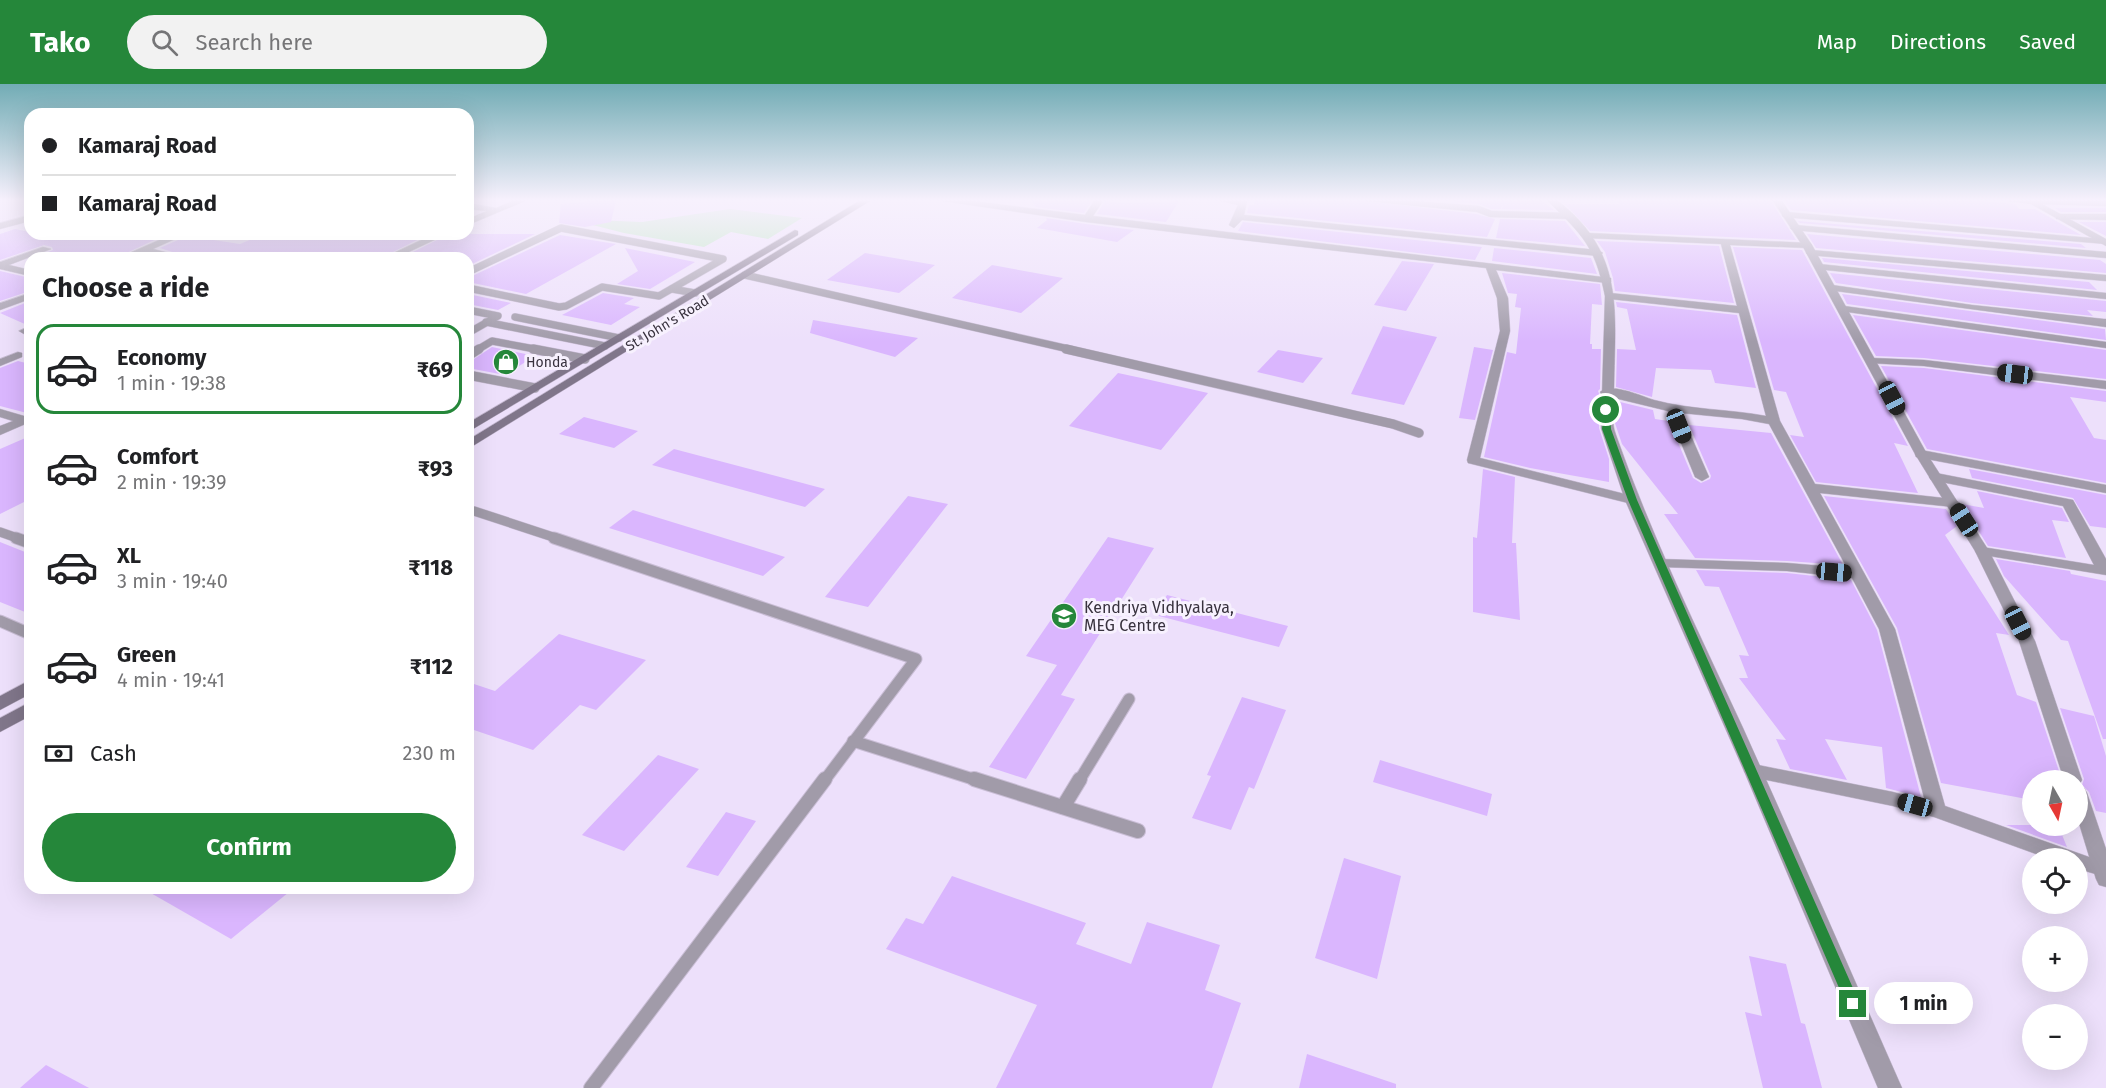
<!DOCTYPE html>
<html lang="en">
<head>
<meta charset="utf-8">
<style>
	body { margin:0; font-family:"Fira Sans",sans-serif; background:#f2f2f2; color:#202124; height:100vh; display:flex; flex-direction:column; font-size:22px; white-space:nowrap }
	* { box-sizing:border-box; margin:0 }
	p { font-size:20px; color:#757577 }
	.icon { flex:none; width:33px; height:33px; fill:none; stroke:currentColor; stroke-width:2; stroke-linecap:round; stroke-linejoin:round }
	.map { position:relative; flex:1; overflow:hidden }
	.details { position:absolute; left:24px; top:168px; width:450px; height:642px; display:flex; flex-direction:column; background:#fff; border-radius:18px; box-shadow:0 6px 24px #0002 }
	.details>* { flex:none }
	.guide { position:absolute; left:24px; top:24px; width:450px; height:132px; border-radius:18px; box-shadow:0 6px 24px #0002; display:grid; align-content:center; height:132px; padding:0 18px; background:#fff }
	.needle { width:39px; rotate:171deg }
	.controls { position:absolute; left:2022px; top:686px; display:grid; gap:12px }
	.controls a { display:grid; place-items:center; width:66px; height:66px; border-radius:50%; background:#fff; box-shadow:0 6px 24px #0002; font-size:30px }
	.end { position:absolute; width:27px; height:27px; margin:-14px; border:8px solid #25873a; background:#fff; box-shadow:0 0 0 3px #fff }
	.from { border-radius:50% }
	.bubble { position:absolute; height:42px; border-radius:21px; background:#fff; box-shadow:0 6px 24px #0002; font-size:20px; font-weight:700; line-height:42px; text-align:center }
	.car { position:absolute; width:18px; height:36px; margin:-18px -9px; border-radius:8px; box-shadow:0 0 4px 2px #0007; background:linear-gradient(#222 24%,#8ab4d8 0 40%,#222 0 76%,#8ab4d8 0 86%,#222 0) }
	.guide b { display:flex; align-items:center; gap:21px; height:57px; font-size:22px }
	.guide b+b { border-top:2px solid #e0e0e0 }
	.guide i { width:15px; height:15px; background:#202124 }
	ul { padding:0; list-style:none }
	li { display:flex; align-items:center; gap:18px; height:90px; margin:0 12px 9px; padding:0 6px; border:3px solid transparent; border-radius:18px }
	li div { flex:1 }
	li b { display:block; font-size:22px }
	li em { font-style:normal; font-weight:700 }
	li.current { border-color:#25873a }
	li>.icon { width:54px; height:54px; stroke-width:1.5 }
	h2 { padding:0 18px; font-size:27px; line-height:72px }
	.pay { display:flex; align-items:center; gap:15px; height:66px; padding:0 18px; font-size:22px }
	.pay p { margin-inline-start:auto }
	.action { display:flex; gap:12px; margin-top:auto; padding:12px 18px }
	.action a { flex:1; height:69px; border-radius:36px; background:#25873a; color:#fff; font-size:24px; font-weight:700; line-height:69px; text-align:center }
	header { display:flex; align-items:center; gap:36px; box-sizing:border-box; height:84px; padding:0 30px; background:#25873a; color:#fff }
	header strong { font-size:28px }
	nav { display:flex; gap:33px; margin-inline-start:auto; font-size:21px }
	.search { width:420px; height:54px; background:#f2f2f2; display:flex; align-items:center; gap:15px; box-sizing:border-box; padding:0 21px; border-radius:33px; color:#757577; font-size:22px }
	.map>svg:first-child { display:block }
</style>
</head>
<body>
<header>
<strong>Tako</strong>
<div class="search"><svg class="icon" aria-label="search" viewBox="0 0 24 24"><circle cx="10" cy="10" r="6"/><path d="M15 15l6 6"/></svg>Search here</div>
<nav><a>Map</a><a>Directions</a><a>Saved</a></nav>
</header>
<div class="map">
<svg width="2106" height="1004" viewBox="0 0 2106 1004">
	<rect width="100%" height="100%" fill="#ede0fb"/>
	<path fill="#b7e6bb" d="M730,125L802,134L768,155L731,148L704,163L624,149L569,135L642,138Z"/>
	<g fill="#dab6fe">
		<path d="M589,117H616L611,138L585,143L559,139L561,120Z"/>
		<path d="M1032,117H1089L1091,118L1084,129L1036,123Z"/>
		<path d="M1105,117L1122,119L1179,117L1166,138L1097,130Z"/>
		<path d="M1254,117H1365L1476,130L1495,135L1487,153L1247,129L1249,121H1254Z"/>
		<path d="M1449,117H1542L1554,126L1502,125L1503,119L1501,125H1492L1479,120Z"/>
		<path d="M1616,117H1771L1796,156L1590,147L1565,120H1620Z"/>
		<path d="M1785,117H1984L2015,120L2019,125H2035L2081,151L1791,126Z"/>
		<path d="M2055,124H2106V128H2061Z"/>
		<path d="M1046,134L1086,140L1134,146L1117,158L1037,144L1047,136Z"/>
		<path d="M1500,135L1565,137L1585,162L1496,154Z"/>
		<path d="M1798,137L2081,160L2086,164L1800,139Z"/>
		<path d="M1243,138L1482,163L1475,176L1238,147Z"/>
		<path d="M2079,138H2106V152Z"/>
		<path d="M15,145L30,148V150H167L116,174H34L53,166L52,163L44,161L0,176V150Z"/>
		<path d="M264,150H429L381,174H191L160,164L187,152L240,160Z"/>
		<path d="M449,150H535L468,182V174H401Z"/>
		<path d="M1807,150L2100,176L2106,180V189L1816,164Z"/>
		<path d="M560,151L616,160L526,210L468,198V194Z"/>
		<path d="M1597,157L1719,162L1734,219L1615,207L1613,194L1605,168Z"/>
		<path d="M1733,163L1802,166L1908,362L1894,359L1918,409L1816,398L1790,351L1804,353L1786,308L1774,306Z"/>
		<path d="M625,164L695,178L650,205L617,200L638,187Z"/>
		<path d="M1494,164L1591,174L1597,190L1492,177Z"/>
		<path d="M865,169L935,181L899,209L827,196Z"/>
		<path d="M1822,174L2089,198L2097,206L1824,178Z"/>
		<path d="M1402,177L1434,180L1406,227L1374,221Z"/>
		<path d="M992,181L1041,190L1063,194L1021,229L952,214Z"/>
		<path d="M0,187L30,194V207L0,217Z"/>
		<path d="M1502,189L1600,200L1602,221L1592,220L1590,260H1592V265H1601L1600,305L1598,307L1600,312L1599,344L1609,375V398L1530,384L1484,373L1507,268L1516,270L1521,224L1515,223L1517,210L1508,209Z"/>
		<path d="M1830,189L2106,217V228L2087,226L2093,232L1972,219L1836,199Z"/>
		<path d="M603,209L634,214L624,220L640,223L611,241L562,231Z"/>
		<path d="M468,210L511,219L498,226L468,220Z"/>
		<path d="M1842,210L2105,245L2106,256L1847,220Z"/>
		<path d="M30,217V240L27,241L0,229Z"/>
		<path d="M1616,218L1737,231L1756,304L1715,299L1711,286L1656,284L1652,313L1616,303L1617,265L1636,266L1627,225L1617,223Z"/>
		<path d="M1853,231L2106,266V295L1924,274L1876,272Z"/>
		<path d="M813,236L918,254L895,273L810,249Z"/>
		<path d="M1383,242L1437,253L1404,321L1351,310Z"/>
		<path d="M492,263L530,271L535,272L505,291L468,284V279Z"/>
		<path d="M1474,263L1493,266L1475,336L1459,334Z"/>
		<path d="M1278,266L1323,274L1303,299L1257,288Z"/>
		<path d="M18,277L30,280V328L27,329L0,322V284Z"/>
		<path d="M1881,282L1924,284L2106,307V318L2070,313L2094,354L2106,356V399L1927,365Z"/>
		<path d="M1118,289L1146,295L1208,309L1161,366L1069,342Z"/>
		<path d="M1616,317L1653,326L1655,335L1669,337L1693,394L1701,399L1710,395L1711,392L1689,341L1771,349L1843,481L1787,477L1695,474L1664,430H1678L1622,360L1615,339Z"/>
		<path d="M584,333L638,347L614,364L559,350Z"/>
		<path d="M30,352V415L0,430V365Z"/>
		<path d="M674,365L825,405L805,423L652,381Z"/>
		<path d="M1483,385L1515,393L1512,459H1516L1520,536L1473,528V453L1477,454Z"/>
		<path d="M1969,385L2106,411V444L2090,442L2073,414L1972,394Z"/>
		<path d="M1977,407L2062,424L2069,438L2052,436L2066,474L1988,462L1962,420L1984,424Z"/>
		<path d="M908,412L948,420L868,523L825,513Z"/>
		<path d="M1824,412L1946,425L1957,442L1945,451L2009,551L1996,549L2017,611L2036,618L2062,696H2032V716L1941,699L1897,544Z"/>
		<path d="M633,426L750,462L785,473L763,492L609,444Z"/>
		<path d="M1108,453L1154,464L1061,611L1075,615L1026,695L989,683L1057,581L1026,572Z"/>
		<path d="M0,458L30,470V530L0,518Z"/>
		<path d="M1996,475L2070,487L2071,490L2106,497V655H2103L2068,557L2061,556L2004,492Z"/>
		<path d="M1696,486L1787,489L1851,496L1877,546L1921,713L1886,704L1882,663L1825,655L1847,696L1790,685L1776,655L1786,656L1739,594H1748L1739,571L1749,572L1719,503L1705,502Z"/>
		<path d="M1167,511L1288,542L1279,563L1155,531Z"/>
		<path d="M559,550L646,576L596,626L580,621L533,666L468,644V598L495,607Z"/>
		<path d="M1242,613L1286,626L1254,705L1249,703L1231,746L1192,734L1211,692L1207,691Z"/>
		<path d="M2060,624L2094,632L2106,672V729L2096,727L2089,708L2082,701L2084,695Z"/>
		<path d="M658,671L699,685L624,767L582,751Z"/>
		<path d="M1380,676L1492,710L1487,732L1373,698Z"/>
		<path d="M726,728L756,737L718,792L686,783Z"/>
		<path d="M2006,741H2058L2067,763Z"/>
		<path d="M1344,774L1401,792L1377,895L1315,874Z"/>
		<path d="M952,792L1086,839L1076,860L1131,880L1147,838L1220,861L1205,906L1241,919L1212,1004H996L1037,921L886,865L906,834L923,840Z"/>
		<path d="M142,804H294L231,855Z"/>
		<path d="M1749,872L1786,880L1801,939L1805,940L1822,1004H1763L1745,928L1762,932Z"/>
		<path d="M1307,970L1396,1000V1004H1299Z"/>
		<path d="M46,981L89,1004H20Z"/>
	</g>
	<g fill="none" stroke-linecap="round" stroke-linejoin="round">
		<g stroke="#c9bdd5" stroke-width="8">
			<g id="service-far3">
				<path d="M468,188L561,144L723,175L659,212L602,203L566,222L559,223L468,204"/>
				<path d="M745,191L1073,266"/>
				<path d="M672,205L695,209"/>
				<path d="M468,226L498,232L468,249"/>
				<path d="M515,233L619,254"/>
				<path d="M486,238L605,262"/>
				<path d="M477,266L492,257L540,266"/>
			</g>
		</g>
		<g stroke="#c9bdd5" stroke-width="10">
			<g id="service-far2">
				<path d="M533,265L585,275"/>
				<path d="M1066,265L1393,340L1419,349"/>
				<path d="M468,272L479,265"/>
				<path d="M468,291L535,304"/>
				<path d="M474,427L559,455"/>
				<path d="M0,448L20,455"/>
			</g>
		</g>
		<g stroke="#c9bdd5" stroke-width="13">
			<g id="service-far1">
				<path d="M16,454L30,459"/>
				<path d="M554,454L916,575L824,697"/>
				<path d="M0,537L30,550"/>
				<path d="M853,657L979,697"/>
				<path d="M1079,697L1129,615"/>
			</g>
		</g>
		<g stroke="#c9bdd5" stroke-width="16">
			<g id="service">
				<path d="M974,695L1138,747"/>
				<path d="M1063,723L1080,695"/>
				<path d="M591,1004L825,695"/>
			</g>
		</g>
		<g stroke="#c9bdd5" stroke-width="1">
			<g id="minor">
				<path d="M512,117H525L468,141V135L487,127L468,125V119L496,124Z"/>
				<path d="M943,117H973L1085,131L1094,117H1103L1093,132L1611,194V198L1607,199L1496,186L1508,214L1510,247L1480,374L1637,413L1639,416L1632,420L1468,379L1467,376L1500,247L1497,214L1486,184L1086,138Z"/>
				<path d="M1220,117H1247L1244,131L1598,166L1603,169L1598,172L1242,136L1234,144L1229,141L1238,121Z"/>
				<path d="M1367,117H1413L1479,122L1492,127L1571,129L1575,132L1571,135L1490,133L1477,128Z"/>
				<path d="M1786,128L2104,155L2106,160L1783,133L1782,131Z"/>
				<path d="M2059,130H2106V136L2056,135V131Z"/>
				<path d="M1795,141L2106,168V174L1792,146L1790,144Z"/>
				<path d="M1589,149L1810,159L1812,161L1807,164L1730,161L1780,337L1815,400L1953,415L1960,419L1953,423L1820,409L1895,545L1945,722L2106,779V793L2078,785V774H2047L1934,733L1893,722L1747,692L1744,687L1747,682L1753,680L1893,708L1925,717L1879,545L1852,494L1787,487L1660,483L1653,479L1660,475L1787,479L1847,484L1769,340L1742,335L1681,329L1709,393L1702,397L1695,393L1668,327L1602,311L1600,308C1611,298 1641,312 1654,316C1691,326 1729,325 1766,332L1739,229L1610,215L1605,212L1610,209L1737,222L1721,160L1586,154L1584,152Z"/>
				<path d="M173,150H186L153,165L189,174C174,174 161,170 146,169C139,169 128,174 118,174Z"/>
				<path d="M434,150H447L396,174H383Z"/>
				<path d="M43,163L51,165L9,181L30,186V192L0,185V178Z"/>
				<path d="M1811,166L2106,191V197L1808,171L1806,169Z"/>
				<path d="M1819,180L2106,209V215L1816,185V181Z"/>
				<path d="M1832,201L1972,221L2104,235H2106V243L1828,206V202Z"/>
				<path d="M30,209V215L0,226V219Z"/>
				<path d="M1844,222L2106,258V264L1840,227L1839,225Z"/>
				<path d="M30,242V249L24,250L19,247Z"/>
				<path d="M18,268L22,269V273L0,282V275Z"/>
				<path d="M1872,274L1924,276L2106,297V305L1924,282L1868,279V275Z"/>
				<path d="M0,325L24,332L30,330V338L0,351V342L13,337L0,333Z"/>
				<path d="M1921,366L2106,401V409L1916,373L1915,370L1916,367Z"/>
				<path d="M1936,389L2073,416L2106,475V491L1977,470L1975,467L1977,464L1982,463L2094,481L2063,422L1931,396L1929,393L1931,390Z"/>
			</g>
		</g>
		<g stroke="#c9bdd5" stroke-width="1">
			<g id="tertiary">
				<path d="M1548,117H1558C1625,169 1615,227 1614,302C1614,318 1610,336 1616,351C1651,451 1698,547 1743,644C1797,764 1849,884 1902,1004H1878L1744,687L1625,416L1601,344L1605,212C1595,162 1583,152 1548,117Z"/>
				<path d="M1773,117H1782L1812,161L1927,370L1989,467L2035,557L2082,696L2079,701H2078V696H2064L2019,557L1975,467L1915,370L1802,161Z"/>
				<path d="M2008,117H2106V122L2042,120L2106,155V162L2031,120Z"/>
				<path d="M30,131V137L0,145V139Z"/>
				<path d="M2078,702L2084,704L2087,709L2106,765V803L2099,801L2096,795L2078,736Z"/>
			</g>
		</g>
		<g stroke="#c9bdd5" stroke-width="1">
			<g id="secondary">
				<path d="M859,117H870L468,365V356Z"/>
				<path d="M795,146L798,147V151L468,348V339Z"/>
				<path d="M30,596V610L0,626V612Z"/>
				<path d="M30,618V632L0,648V634Z"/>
			</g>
		</g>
		<use href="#service-far3" stroke="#a19ba9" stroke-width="7"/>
		<use href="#service-far2" stroke="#a19ba9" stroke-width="9"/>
		<use href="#service-far1" stroke="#a19ba9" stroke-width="11"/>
		<use href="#service" stroke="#a19ba9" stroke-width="14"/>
		<use href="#minor" fill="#a19ba9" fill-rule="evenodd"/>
		<use href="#tertiary" fill="#a19ba9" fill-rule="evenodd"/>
		<use href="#secondary" fill="#80768a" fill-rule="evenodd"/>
	</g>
	<linearGradient id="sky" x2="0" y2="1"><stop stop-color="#72acb5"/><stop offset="0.45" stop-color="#f7f1fd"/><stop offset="1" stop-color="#f7f1fd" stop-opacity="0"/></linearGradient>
	<rect width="2106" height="258" fill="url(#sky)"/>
	<path fill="#25873a" d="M1604,325L1610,326L1611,345L1637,416L1860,920L1858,924L1853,926L1848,924L1846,920L1628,416L1602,345Z"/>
	<defs>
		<g id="shop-disc" transform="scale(1.35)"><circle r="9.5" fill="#25873a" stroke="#f7f1fe"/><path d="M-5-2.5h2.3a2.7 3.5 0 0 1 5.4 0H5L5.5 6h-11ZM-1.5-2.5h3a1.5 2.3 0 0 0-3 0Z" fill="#fff"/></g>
		<g id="school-disc" transform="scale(1.35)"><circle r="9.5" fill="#25873a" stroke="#f7f1fe"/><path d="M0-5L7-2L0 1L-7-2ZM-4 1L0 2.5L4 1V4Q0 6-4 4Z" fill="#fff"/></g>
	</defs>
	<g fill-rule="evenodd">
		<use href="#shop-disc" x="506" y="278"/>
		<use href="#school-disc" x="1064" y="532"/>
	</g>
	<g text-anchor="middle" stroke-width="6" stroke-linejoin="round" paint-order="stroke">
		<g font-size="14" fill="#38323e" stroke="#f7f1fe">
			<text transform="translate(667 239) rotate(-31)" y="5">St. John's Road</text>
		</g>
		<g font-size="14" fill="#38323e" stroke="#f7f1fe" text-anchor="start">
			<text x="526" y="283">Honda</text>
		</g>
		<g font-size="16" fill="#38323e" stroke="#f7f1fe" text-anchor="start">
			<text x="1084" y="529">Kendriya Vidhyalaya,<tspan x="1084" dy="18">MEG Centre</tspan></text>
		</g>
	</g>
</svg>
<div class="controls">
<a><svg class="needle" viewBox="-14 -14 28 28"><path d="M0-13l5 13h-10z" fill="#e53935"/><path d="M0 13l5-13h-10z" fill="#757577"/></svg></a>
<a><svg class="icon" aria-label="locate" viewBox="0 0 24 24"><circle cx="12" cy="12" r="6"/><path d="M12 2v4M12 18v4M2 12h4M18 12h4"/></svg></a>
<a>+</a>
<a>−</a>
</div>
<i class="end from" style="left:1606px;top:326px"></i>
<i class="end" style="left:1853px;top:920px"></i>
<div class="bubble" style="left:1874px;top:898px;width:99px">1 min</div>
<i class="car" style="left:2015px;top:290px;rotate:277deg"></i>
<i class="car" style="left:1892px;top:314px;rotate:152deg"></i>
<i class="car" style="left:1679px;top:342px;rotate:158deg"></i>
<i class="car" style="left:1964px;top:436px;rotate:327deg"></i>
<i class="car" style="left:1834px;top:488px;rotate:95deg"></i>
<i class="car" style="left:2018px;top:539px;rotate:153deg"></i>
<i class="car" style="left:1915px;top:721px;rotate:286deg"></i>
<div class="guide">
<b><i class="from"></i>Kamaraj Road</b>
<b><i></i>Kamaraj Road</b>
</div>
<section class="details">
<h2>Choose a ride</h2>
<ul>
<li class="current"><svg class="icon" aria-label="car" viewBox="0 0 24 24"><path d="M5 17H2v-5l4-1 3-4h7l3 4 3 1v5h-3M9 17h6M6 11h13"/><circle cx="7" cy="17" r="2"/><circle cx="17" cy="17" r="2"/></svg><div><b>Economy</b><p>1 min · 19:38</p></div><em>₹69</em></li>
<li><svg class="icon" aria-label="car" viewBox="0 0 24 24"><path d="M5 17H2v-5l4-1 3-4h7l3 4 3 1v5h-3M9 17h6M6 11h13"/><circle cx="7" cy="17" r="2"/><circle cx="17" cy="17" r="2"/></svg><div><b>Comfort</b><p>2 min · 19:39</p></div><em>₹93</em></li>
<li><svg class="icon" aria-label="car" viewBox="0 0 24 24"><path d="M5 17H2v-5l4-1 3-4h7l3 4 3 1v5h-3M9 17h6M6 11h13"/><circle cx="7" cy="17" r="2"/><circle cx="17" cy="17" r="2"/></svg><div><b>XL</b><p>3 min · 19:40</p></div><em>₹118</em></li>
<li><svg class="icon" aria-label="car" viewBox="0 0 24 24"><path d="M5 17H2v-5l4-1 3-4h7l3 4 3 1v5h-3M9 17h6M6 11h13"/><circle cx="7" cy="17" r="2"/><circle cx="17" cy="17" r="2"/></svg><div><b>Green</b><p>4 min · 19:41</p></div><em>₹112</em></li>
</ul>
<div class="pay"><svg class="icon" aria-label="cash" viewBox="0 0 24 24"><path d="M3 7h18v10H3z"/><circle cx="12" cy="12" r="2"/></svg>Cash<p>230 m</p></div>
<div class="action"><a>Confirm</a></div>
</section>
</div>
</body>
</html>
